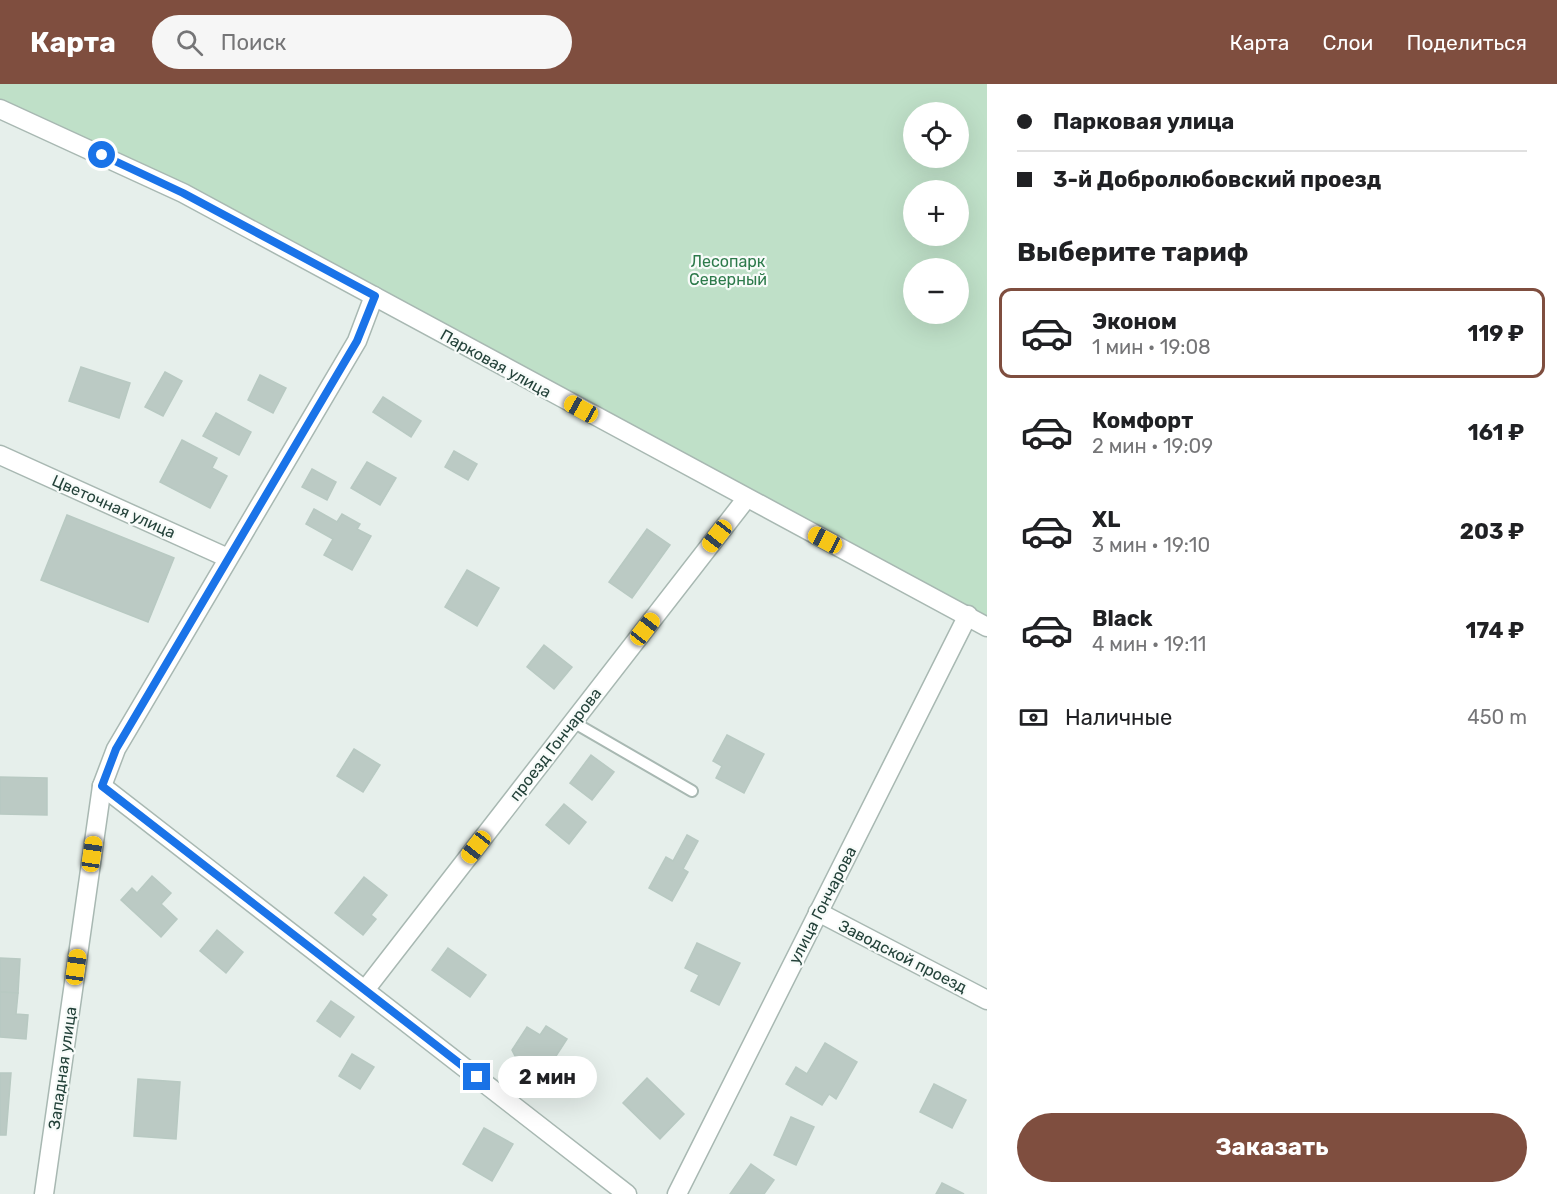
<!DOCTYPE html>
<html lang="ru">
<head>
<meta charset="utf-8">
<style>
	body { margin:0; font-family:Rubik,sans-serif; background:#f6f6f6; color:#202124; height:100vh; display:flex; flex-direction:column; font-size:22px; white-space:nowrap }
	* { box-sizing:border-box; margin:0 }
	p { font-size:20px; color:#757577 }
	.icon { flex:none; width:33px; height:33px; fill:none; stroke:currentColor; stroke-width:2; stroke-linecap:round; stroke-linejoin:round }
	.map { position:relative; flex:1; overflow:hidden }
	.side { display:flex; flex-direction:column; background:#fff; width:570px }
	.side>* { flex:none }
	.banner { display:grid; align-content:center; height:132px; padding:0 30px; background:#fff }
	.buttons { position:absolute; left:903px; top:18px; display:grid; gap:12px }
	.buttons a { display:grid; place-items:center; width:66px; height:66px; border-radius:50%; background:#fff; box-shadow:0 6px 24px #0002; font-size:30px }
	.end { position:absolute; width:27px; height:27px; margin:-14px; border:8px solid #1a73e8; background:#fff; box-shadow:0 0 0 3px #fff }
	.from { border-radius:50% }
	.bubble { position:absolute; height:42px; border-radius:21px; background:#fff; box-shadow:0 6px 24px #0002; font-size:20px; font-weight:700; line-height:42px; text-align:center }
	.car { position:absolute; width:18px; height:36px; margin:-18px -9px; border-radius:8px; box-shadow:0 0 4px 2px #0007; background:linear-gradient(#f5c518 24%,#345 0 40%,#f5c518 0 76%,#345 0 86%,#f5c518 0) }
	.banner b { display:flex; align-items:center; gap:21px; height:57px; font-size:22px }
	.banner b+b { border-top:2px solid #e0e0e0 }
	.banner i { width:15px; height:15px; background:#202124 }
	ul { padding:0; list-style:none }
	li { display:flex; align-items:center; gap:18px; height:90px; margin:0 12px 9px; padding:0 18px; border:3px solid transparent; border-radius:12px }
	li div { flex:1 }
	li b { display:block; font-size:22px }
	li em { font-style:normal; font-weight:700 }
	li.active { border-color:#7f4e3f }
	li>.icon { width:54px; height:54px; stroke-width:1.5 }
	h2 { padding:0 30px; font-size:27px; line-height:72px }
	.pay { display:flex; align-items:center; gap:15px; height:66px; padding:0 30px; font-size:22px }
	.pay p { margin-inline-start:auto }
	.cta { display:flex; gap:12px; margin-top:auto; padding:12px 30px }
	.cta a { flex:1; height:69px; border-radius:36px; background:#7f4e3f; color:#fff; font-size:24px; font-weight:700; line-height:69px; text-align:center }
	header { display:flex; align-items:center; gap:36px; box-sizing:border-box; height:84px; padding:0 30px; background:#7f4e3f; color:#fff }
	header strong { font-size:28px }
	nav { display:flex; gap:33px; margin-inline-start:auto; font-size:21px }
	.search { width:420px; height:54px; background:#f6f6f6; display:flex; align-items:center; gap:15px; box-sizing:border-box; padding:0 21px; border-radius:33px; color:#757577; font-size:22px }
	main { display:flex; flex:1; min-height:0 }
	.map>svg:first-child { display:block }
</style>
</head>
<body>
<header>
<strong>Карта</strong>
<div class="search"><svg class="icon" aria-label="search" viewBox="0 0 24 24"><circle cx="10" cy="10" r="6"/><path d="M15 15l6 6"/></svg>Поиск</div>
<nav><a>Карта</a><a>Слои</a><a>Поделиться</a></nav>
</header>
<main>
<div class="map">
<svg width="987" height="1110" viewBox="0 0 987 1110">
	<rect width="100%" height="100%" fill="#e6efeb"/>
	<path fill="#bfe0c8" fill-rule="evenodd" d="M0,0H987V536L0,23ZM914,28H958V74H914ZM914,106H958V152H914ZM914,184H958V230H914Z"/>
	<g fill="#bbcac4" stroke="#b8c9c2" stroke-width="1.5">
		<path d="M81,283L130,299L119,334L69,317Z"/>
		<path d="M165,288L182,297L163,332L145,323Z"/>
		<path d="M260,291L286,304L273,329L248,316Z"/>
		<path d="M383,313L421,337L411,353L373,328Z"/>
		<path d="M216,329L251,348L239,371L203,352Z"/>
		<path d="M182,356L217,374L212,384L227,392L210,424L160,398Z"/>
		<path d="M454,367L477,380L468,396L445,383Z"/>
		<path d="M367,378L396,394L380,421L351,404Z"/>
		<path d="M312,385L336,398L327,416L302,403Z"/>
		<path d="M314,425L337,438L342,430L360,440L357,445L371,452L352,486L324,471L333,455L306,440Z"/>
		<path d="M67,431L174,474L148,538L41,496Z"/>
		<path d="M647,445L670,461L632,514L609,498Z"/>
		<path d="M467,486L499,504L477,542L445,523Z"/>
		<path d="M544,561L572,583L554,605L527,583Z"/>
		<path d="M727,651L764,670L744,709L716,694L722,682L713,677Z"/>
		<path d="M354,665L380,681L363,708L337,692Z"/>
		<path d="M591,671L614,688L592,716L570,699Z"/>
		<path d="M0,693L47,694V731L0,730Z"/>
		<path d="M564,720L586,738L569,760L546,741Z"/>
		<path d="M687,751L698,757L683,785L688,788L672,817L649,804L666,773L673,777Z"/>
		<path d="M152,792L171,809L161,820L177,835L161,853L121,816L132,804L137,809Z"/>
		<path d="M364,793L387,811L371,831L376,835L363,851L335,829Z"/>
		<path d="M217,846L243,868L226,889L200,867Z"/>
		<path d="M697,859L740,879L719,921L691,907L699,891L685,884Z"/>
		<path d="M448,864L486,891L470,913L432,886Z"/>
		<path d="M0,874L20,875L18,909L0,908Z"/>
		<path d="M0,908L18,909L16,930L28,931L26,955L0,953Z"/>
		<path d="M331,917L354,933L340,953L317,937Z"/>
		<path d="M546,942L567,955L554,975L581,992L570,1010L516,974L512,966L527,943L540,951Z"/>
		<path d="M825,959L857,978L836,1015L829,1010L822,1021L786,1000L796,983L807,990Z"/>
		<path d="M352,970L374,983L360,1005L339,992Z"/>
		<path d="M0,989H11L6,1051H0Z"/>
		<path d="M647,994L684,1030L660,1055L623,1019Z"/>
		<path d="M138,995L180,998L176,1055L134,1052Z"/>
		<path d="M934,1000L966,1016L952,1044L920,1028Z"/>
		<path d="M791,1033L814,1043L796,1081L774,1071Z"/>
		<path d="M484,1044L513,1060L492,1097L463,1080Z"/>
		<path d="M751,1080L774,1096L764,1110H730Z"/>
		<path d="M942,1099L964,1110H936Z"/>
	</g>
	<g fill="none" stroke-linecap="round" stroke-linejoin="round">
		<g stroke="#a8b8b2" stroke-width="14">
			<path id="service" d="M573,638L692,707"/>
		</g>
		<g stroke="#a8b8b2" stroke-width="21">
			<g id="minor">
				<path d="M0,25L183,109L987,543"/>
				<path d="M0,371L228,474"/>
				<path d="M102,702L627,1110"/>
				<path d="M818,828L987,916"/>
				<path d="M365,906L746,415"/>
				<path d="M44,1110L102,702L116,665L357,257L374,212"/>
				<path d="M677,1110L968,531"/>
			</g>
		</g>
		<use href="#service" stroke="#fff" stroke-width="10"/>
		<use href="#minor" stroke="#fff" stroke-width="18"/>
	</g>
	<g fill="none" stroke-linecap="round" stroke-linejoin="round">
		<path stroke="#1a73e8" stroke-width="8" d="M102,71L183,109L375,212L357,257L116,665L102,702L477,993"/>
	</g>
	<g text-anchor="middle" stroke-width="4.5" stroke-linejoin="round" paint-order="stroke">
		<g font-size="16" fill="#2d7a4b" stroke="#f7fbf9">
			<text x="728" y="183">Лесопарк<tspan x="728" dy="18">Северный</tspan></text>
		</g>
		<g font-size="16" fill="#24423a" stroke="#f7fbf9">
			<text transform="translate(496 279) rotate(29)" y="6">Парковая улица</text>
			<text transform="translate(114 422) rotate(24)" y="6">Цветочная улица</text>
			<text transform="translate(555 660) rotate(-52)" y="6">проезд Гончарова</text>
			<text transform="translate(822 821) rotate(-63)" y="6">улица Гончарова</text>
			<text transform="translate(903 872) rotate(27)" y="6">Заводской проезд</text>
			<text transform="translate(62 984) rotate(-82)" y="6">Западная улица</text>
		</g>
	</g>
</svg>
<div class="buttons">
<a><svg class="icon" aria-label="locate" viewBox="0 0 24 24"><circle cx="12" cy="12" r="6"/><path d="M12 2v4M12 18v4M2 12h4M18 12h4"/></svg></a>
<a>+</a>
<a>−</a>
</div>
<i class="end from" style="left:102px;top:71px"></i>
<i class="end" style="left:477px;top:993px"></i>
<div class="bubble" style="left:498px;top:972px;width:99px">2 мин</div>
<i class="car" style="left:581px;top:325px;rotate:299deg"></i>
<i class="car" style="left:717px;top:452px;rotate:218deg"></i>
<i class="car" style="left:825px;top:456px;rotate:298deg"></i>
<i class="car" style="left:645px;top:545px;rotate:38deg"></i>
<i class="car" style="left:476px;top:763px;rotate:218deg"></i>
<i class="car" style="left:92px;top:770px;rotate:8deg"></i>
<i class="car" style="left:76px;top:883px;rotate:8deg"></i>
</div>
<section class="side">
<div class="banner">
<b><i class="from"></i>Парковая улица</b>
<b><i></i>3-й Добролюбовский проезд</b>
</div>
<h2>Выберите тариф</h2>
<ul>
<li class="active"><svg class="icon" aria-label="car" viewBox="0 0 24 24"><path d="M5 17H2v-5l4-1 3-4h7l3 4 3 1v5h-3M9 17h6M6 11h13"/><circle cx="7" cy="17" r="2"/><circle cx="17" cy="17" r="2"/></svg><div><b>Эконом</b><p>1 мин · 19:08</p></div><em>119 ₽</em></li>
<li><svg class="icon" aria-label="car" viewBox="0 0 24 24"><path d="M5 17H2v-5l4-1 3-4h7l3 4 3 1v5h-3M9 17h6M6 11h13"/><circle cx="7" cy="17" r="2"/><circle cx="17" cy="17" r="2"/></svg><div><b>Комфорт</b><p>2 мин · 19:09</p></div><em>161 ₽</em></li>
<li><svg class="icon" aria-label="car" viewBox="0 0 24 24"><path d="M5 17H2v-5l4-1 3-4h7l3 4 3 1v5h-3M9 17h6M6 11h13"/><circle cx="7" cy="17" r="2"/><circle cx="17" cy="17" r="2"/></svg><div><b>XL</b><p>3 мин · 19:10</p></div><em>203 ₽</em></li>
<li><svg class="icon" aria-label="car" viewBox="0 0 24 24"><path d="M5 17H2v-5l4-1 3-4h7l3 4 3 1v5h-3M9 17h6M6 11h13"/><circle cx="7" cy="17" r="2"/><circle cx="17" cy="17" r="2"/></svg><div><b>Black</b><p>4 мин · 19:11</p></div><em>174 ₽</em></li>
</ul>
<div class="pay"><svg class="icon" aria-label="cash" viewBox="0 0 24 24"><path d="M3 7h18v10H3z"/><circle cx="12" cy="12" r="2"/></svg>Наличные<p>450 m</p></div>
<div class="cta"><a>Заказать</a></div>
</section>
</main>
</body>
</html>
